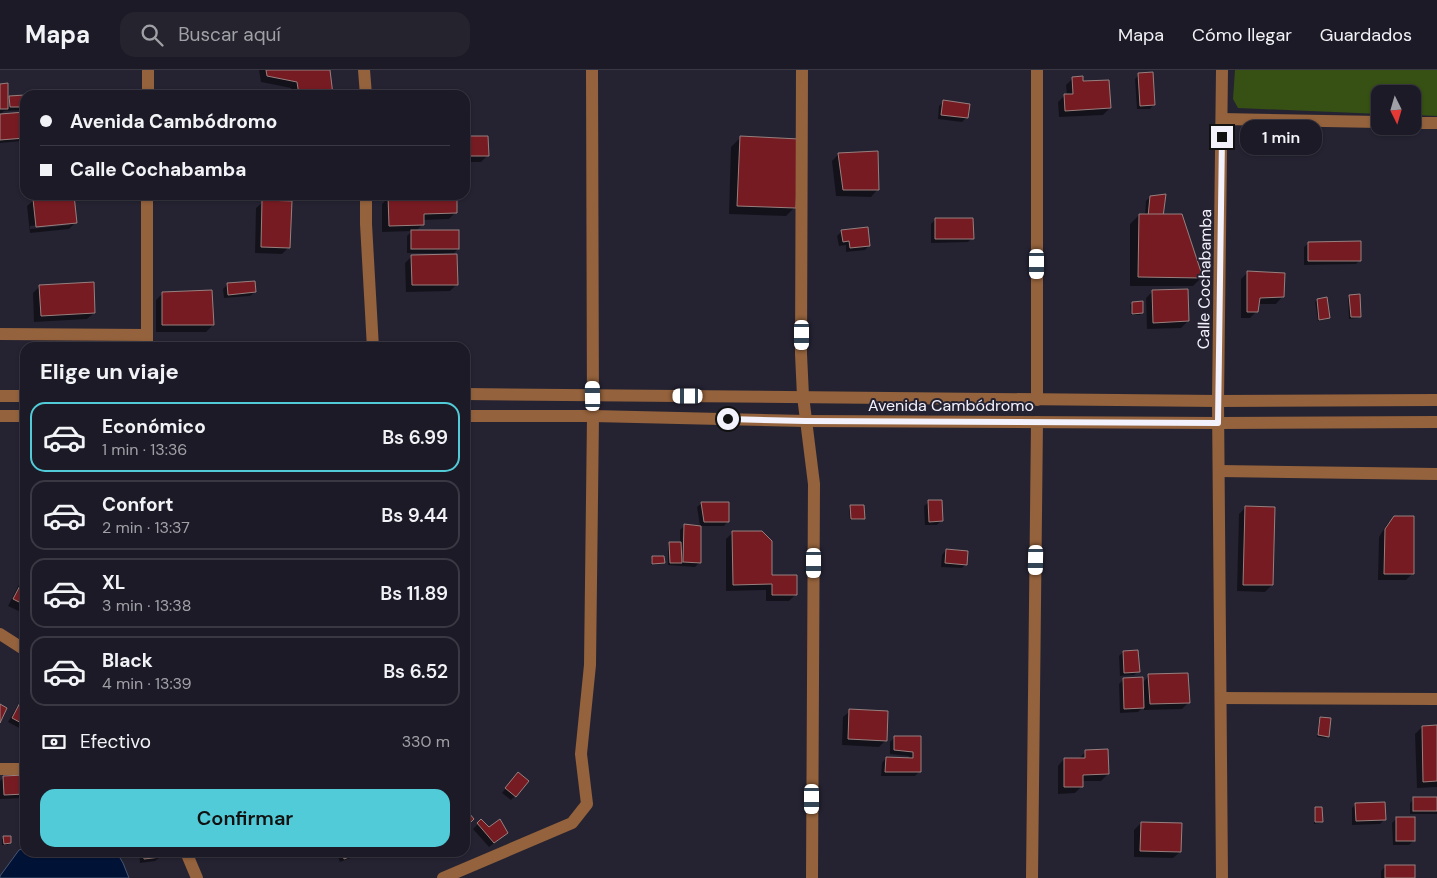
<!DOCTYPE html>
<html lang="es">
<head>
<meta charset="utf-8">
<style>
	body { margin:0; font-family:"DM Sans",sans-serif; background:#25232e; color:#f1f3f6; height:100vh; display:flex; flex-direction:column; font-size:19px; white-space:nowrap }
	* { box-sizing:border-box; margin:0 }
	p { font-size:16px; color:#a0a1a7 }
	.icon { flex:none; width:28px; height:28px; fill:none; stroke:currentColor; stroke-width:2; stroke-linecap:round; stroke-linejoin:round }
	.map { position:relative; flex:1; overflow:hidden }
	.panel { position:absolute; left:20px; top:272px; width:450px; height:515px; display:flex; flex-direction:column; background:#1c1a26; border-radius:15px; box-shadow:0 1px 4px #0004,0 0 0 1px #3a3843 }
	.panel>* { flex:none }
	.banner { position:absolute; left:20px; top:20px; width:450px; height:110px; border-radius:15px; box-shadow:0 1px 4px #0004,0 0 0 1px #3a3843; display:grid; align-content:center; height:110px; padding:0 20px; background:#1c1a26 }
	.needle { width:32px; rotate:175deg }
	.controls { position:absolute; left:1371px; top:15px; display:grid; gap:10px }
	.controls a { display:grid; place-items:center; width:50px; height:50px; border-radius:10px; background:#1c1a26; box-shadow:0 1px 4px #0004,0 0 0 1px #3a3843; font-size:25px }
	.end { position:absolute; width:22px; height:22px; margin:-11px; border:6px solid #f2f1fc; background:#111; box-shadow:0 0 0 2px #111 }
	.from { border-radius:50% }
	.bubble { position:absolute; height:35px; border-radius:15px; background:#1c1a26; box-shadow:0 1px 4px #0004,0 0 0 1px #3a3843; font-size:16px; font-weight:600; line-height:35px; text-align:center }
	.car { position:absolute; width:15px; height:30px; margin:-15px -8px; border-radius:6px; box-shadow:0 0 4px 1px #0007; background:linear-gradient(#fff 24%,#345 0 40%,#fff 0 76%,#345 0 86%,#fff 0) }
	.banner b { display:flex; align-items:center; gap:18px; height:48px; font-size:19px }
	.banner b+b { border-top:1px solid #3a3843 }
	.banner i { width:12px; height:12px; background:#f1f3f6 }
	ul { padding:0; list-style:none }
	li { display:flex; align-items:center; gap:15px; height:70px; margin:0 10px 8px; padding:0 10px; border:2px solid #3a3843; border-radius:15px }
	li div { flex:1 }
	li b { display:block; font-size:19px }
	li em { font-style:normal; font-weight:600 }
	li.on { border-color:#52cbd9 }
	li>.icon { width:45px; height:45px; stroke-width:1.5 }
	h2 { padding:0 20px; font-size:22px; line-height:60px }
	.pay { display:flex; align-items:center; gap:12px; height:55px; padding:0 20px; font-size:19px }
	.pay p { margin-inline-start:auto }
	.cta { display:flex; gap:10px; margin-top:auto; padding:10px 20px }
	.cta a { flex:1; height:58px; border-radius:15px; background:#52cbd9; color:#111; font-size:20px; font-weight:600; line-height:58px; text-align:center }
	header { display:flex; align-items:center; gap:30px; box-sizing:border-box; height:70px; padding:0 25px; background:#1c1a26; border-bottom:1px solid #3a3843 }
	header strong { font-size:24px }
	nav { display:flex; gap:28px; margin-inline-start:auto; font-size:18px }
	.search { width:350px; height:45px; background:#25232e; display:flex; align-items:center; gap:12px; box-sizing:border-box; padding:0 18px; border-radius:15px; color:#a0a1a7; font-size:19px }
	.map>svg:first-child { display:block }
</style>
</head>
<body>
<header>
<strong>Mapa</strong>
<div class="search"><svg class="icon" aria-label="search" viewBox="0 0 24 24"><circle cx="10" cy="10" r="6"/><path d="M15 15l6 6"/></svg>Buscar aquí</div>
<nav><a>Mapa</a><a>Cómo llegar</a><a>Guardados</a></nav>
</header>
<div class="map">
<svg width="1437" height="808" viewBox="0 0 1437 808">
	<rect width="100%" height="100%" fill="#252332"/>
	<path fill="#365113" d="M1235,0H1437V46L1413,45L1412,24H1380V44L1238,38L1233,29Z"/>
	<path fill="#001337" stroke="#495672" d="M25,778V782L117,783L123,793L129,808H0V806L19,780Z"/>
	<g fill="#0007" fill-rule="evenodd">
		<path d="M259,0H329L332,25H292L291,18L261,12Z"/>
		<path d="M1139,5L1154,34L1150,39H1137L1135,9Z"/>
		<path d="M1073,8L1110,38L1103,45L1059,47L1058,32L1065,25H1067L1066,15Z"/>
		<path d="M0,15L7,30L10,27L25,26V40L4,41L0,45L25,43V69L22,71L0,73Z"/>
		<path d="M944,32L966,48L962,52L938,49L939,36Z"/>
		<path d="M465,68L488,85L481,92H465Z"/>
		<path d="M740,68L795,137L786,146L729,144L731,77Z"/>
		<path d="M839,84L877,120L871,127L836,126L832,91Z"/>
		<path d="M1150,127L1202,207L1193,216H1130V154L1139,145H1145L1146,131Z"/>
		<path d="M388,128L456,142L449,149L423,150V154L415,162L458,179L454,183H407V166L412,161L382,162V134Z"/>
		<path d="M34,130L76,152L69,159L30,163L27,136ZM70,152V155L30,159V156Z"/>
		<path d="M263,132L289,177L282,184L255,183L256,138Z"/>
		<path d="M936,149L972,168L968,172L931,173V154Z"/>
		<path d="M842,161L869,176L865,180L846,182V175L839,176L837,166Z"/>
		<path d="M1309,173L1360,190L1356,194L1304,195V177Z"/>
		<path d="M412,186L457,214L450,221L406,222L405,193Z"/>
		<path d="M1248,202L1282,227L1276,234H1258L1257,241L1250,248H1241V209Z"/>
		<path d="M227,215L255,222L250,226L224,228L223,219Z"/>
		<path d="M40,216L94,243L87,249L34,252L33,223Z"/>
		<path d="M1153,221L1188,251L1181,258L1147,259L1146,228Z"/>
		<path d="M163,223L213,255L206,262H156V230Z"/>
		<path d="M1350,226L1360,246L1358,248L1349,249L1348,228Z"/>
		<path d="M1317,230L1329,247L1327,249L1318,251L1315,232Z"/>
		<path d="M1132,233L1142,243L1140,245H1131L1130,235Z"/>
		<path d="M929,432L942,450L937,455H925L924,436Z"/>
		<path d="M702,433L728,451L724,456H700L697,437Z"/>
		<path d="M851,437L864,448L862,450H850L849,438Z"/>
		<path d="M1245,438L1272,515L1265,522L1237,521L1239,444Z"/>
		<path d="M1394,447L1412,504L1406,510H1378L1379,467L1387,454Z"/>
		<path d="M684,456L700,492L695,497L668,495V475L670,474L680,473V460Z"/>
		<path d="M733,462L771,507L796,524L789,531H766V520L726,521V469Z"/>
		<path d="M946,480L966,494L962,498L941,497L942,485Z"/>
		<path d="M652,488L664,492L662,494L651,495V489Z"/>
		<path d="M25,503V544L8,536Z"/>
		<path d="M1123,582L1139,601L1134,605L1120,606L1119,586Z"/>
		<path d="M1149,606L1189,632L1182,639L1144,640V636L1138,642L1120,643L1119,614L1124,609L1142,613Z"/>
		<path d="M25,623V661L8,652Z"/>
		<path d="M850,641L886,670L879,677L842,675L843,647Z"/>
		<path d="M1320,648L1327,666L1326,668L1317,667L1319,650Z"/>
		<path d="M1437,656V717L1417,718L1415,664L1422,657Z"/>
		<path d="M920,667V701L915,706H881L882,693L886,688L909,689V686L890,684V672L894,668Z"/>
		<path d="M1086,681L1108,704L1101,711H1082V716L1075,723L1058,724V696L1064,689H1079Z"/>
		<path d="M25,707V728L0,729V711L3,708Z"/>
		<path d="M514,708L515,726L511,730L502,723Z"/>
		<path d="M1414,729H1437V744H1410V733Z"/>
		<path d="M1356,734L1385,749L1380,754L1352,755V738Z"/>
		<path d="M1315,738L1321,752L1320,753L1314,754V740Z"/>
		<path d="M1397,748L1413,771L1409,775H1393L1392,753Z"/>
		<path d="M481,751L489,759L502,767L489,777L473,759Z"/>
		<path d="M1141,753L1180,782L1173,788L1134,787V760Z"/>
		<path d="M4,768L10,773L8,775H2V769Z"/>
		<path d="M139,782H159L160,787L155,791L140,793Z"/>
		<path d="M336,782H357L353,787L340,792Z"/>
		<path d="M1385,797L1413,808H1381V801Z"/>
	</g>
	<g fill="#771b23" stroke="#97807e">
		<path d="M266,0H330L333,25H299L297,12L267,6Z"/>
		<path d="M1153,2L1155,35L1140,36L1138,3Z"/>
		<path d="M1083,6V11L1109,10L1111,38L1065,41L1064,24H1073L1072,7Z"/>
		<path d="M8,13V39H0V14Z"/>
		<path d="M25,25V37H10L9,26Z"/>
		<path d="M943,30L970,34L968,48L941,45Z"/>
		<path d="M25,42V68L0,70V44Z"/>
		<path d="M465,66H488L489,86H465Z"/>
		<path d="M740,66L799,69L796,138L737,136Z"/>
		<path d="M878,81L879,120H843L838,83Z"/>
		<path d="M1166,124L1163,147H1148L1150,126Z"/>
		<path d="M74,125L77,153L36,157L33,129Z"/>
		<path d="M457,125V143L424,144V155L389,156L388,126Z"/>
		<path d="M262,130L292,131L290,178L261,177Z"/>
		<path d="M1139,144H1182L1203,208L1138,207Z"/>
		<path d="M935,148H973L974,169H935Z"/>
		<path d="M868,157L870,176L850,178L849,171L843,172L841,160Z"/>
		<rect x="411" y="160" width="48" height="19"/>
		<path d="M1361,171V191H1308V172Z"/>
		<path d="M457,184L458,215H412L411,185Z"/>
		<path d="M1247,201L1285,203L1284,227L1260,228L1258,242H1247Z"/>
		<path d="M255,211L256,222L228,225L227,213Z"/>
		<path d="M94,212L95,243L41,246L39,215Z"/>
		<path d="M1188,219L1189,251L1153,253L1152,220Z"/>
		<path d="M212,220L214,255H162V222Z"/>
		<path d="M1360,224L1361,247H1351L1349,225Z"/>
		<path d="M1327,227L1330,248L1319,250L1317,229Z"/>
		<path d="M1143,231V243L1132,244V232Z"/>
		<path d="M928,430H942L943,451L929,452Z"/>
		<path d="M701,432H729V452H704Z"/>
		<path d="M850,435H864L865,449H851Z"/>
		<path d="M1245,436L1275,437L1273,515H1243Z"/>
		<path d="M1394,446H1414V504H1384L1385,459Z"/>
		<path d="M684,454L701,456V493L683,492Z"/>
		<path d="M732,461H762L772,471V505H797V525H772V514L733,515Z"/>
		<path d="M669,472H681L682,493H670Z"/>
		<path d="M946,479L968,481L967,495L945,493Z"/>
		<path d="M652,486H664L665,493L652,494Z"/>
		<path d="M25,506V535L13,529Z"/>
		<path d="M1138,580L1140,602L1124,603L1123,581Z"/>
		<path d="M1188,603L1190,633L1150,634L1148,604Z"/>
		<path d="M1143,607L1144,638L1124,639L1123,608Z"/>
		<path d="M25,623V655L12,648Z"/>
		<path d="M0,634L7,638L0,653Z"/>
		<path d="M849,639L888,641L887,671L848,669Z"/>
		<path d="M1320,647L1331,648L1329,667L1318,665Z"/>
		<path d="M1437,655V711L1423,712L1422,656Z"/>
		<path d="M894,666H921V702H885L886,687L913,688V682L894,680Z"/>
		<path d="M1108,679L1109,704L1083,705V717H1064V688H1085V680Z"/>
		<path d="M518,702L529,711L516,727L505,718Z"/>
		<path d="M25,705V724L4,725L3,706Z"/>
		<rect x="1413" y="727" width="24" height="14"/>
		<path d="M1385,732L1386,750L1356,751L1355,733Z"/>
		<path d="M1315,737H1322L1323,752H1315Z"/>
		<path d="M465,738L474,749L465,758Z"/>
		<rect x="1396" y="747" width="19" height="24"/>
		<path d="M481,749L489,757L500,749L508,763L494,773L477,753Z"/>
		<path d="M1141,752L1182,753L1181,782L1140,781Z"/>
		<path d="M3,766H11V773L4,774Z"/>
		<path d="M143,782H160L161,787L144,789Z"/>
		<path d="M342,782H358L359,783L344,789Z"/>
		<rect x="1385" y="795" width="30" height="13"/>
	</g>
	<g fill="none" stroke-linecap="round" stroke-linejoin="round">
		<g stroke="#94623c" stroke-width="12">
			<path d="M364,0L366,25"/>
			<path d="M802,0L801,284L803,326L814,414L812,808"/>
			<path d="M1222,0L1218,331L1222,808"/>
			<path d="M148,25V0"/>
			<path d="M1222,49L1380,52"/>
			<path d="M1412,53H1437"/>
			<path d="M366,125V154L373,278"/>
			<path d="M0,264L147,265"/>
			<path d="M147,278V125"/>
			<path d="M465,324L1218,331L1437,330"/>
			<path d="M0,326H25"/>
			<path d="M1037,330V0"/>
			<path d="M0,346H25"/>
			<path d="M465,346H593L805,351L1219,353L1437,352"/>
			<path d="M1220,401L1437,404"/>
			<path d="M0,564L25,580"/>
			<path d="M1222,628L1437,629"/>
			<path d="M0,699H25"/>
			<path d="M186,782L197,808"/>
			<path d="M443,808L572,753L587,734L581,684L590,595L593,346L592,0"/>
			<path d="M1032,808L1037,352"/>
		</g>
	</g>
	<g fill="none" stroke-linecap="round" stroke-linejoin="round">
		<path stroke="#f2f1fc" stroke-width="6" d="M728,349L805,351L1218,353L1222,67"/>
	</g>
	<g text-anchor="middle" stroke-width="4" stroke-linejoin="round" paint-order="stroke">
		<g font-size="16" fill="#f2f1fc" stroke="#252332">
			<text transform="translate(1204 209) rotate(-89)" y="6">Calle Cochabamba</text>
			<text x="951" y="341">Avenida Cambódromo</text>
		</g>
	</g>
</svg>
<div class="controls">
<a><svg class="needle" viewBox="-14 -14 28 28"><path d="M0-13l5 13h-10z" fill="#e53935"/><path d="M0 13l5-13h-10z" fill="#a0a1a7"/></svg></a>
</div>
<i class="end from" style="left:728px;top:349px"></i>
<i class="end" style="left:1222px;top:67px"></i>
<div class="bubble" style="left:1240px;top:50px;width:82px">1 min</div>
<i class="car" style="left:1037px;top:194px;rotate:180deg"></i>
<i class="car" style="left:802px;top:265px;rotate:180deg"></i>
<i class="car" style="left:593px;top:326px;rotate:359deg"></i>
<i class="car" style="left:688px;top:326px;rotate:270deg"></i>
<i class="car" style="left:1036px;top:490px;rotate:181deg"></i>
<i class="car" style="left:814px;top:493px;rotate:180deg"></i>
<i class="car" style="left:812px;top:729px;rotate:180deg"></i>
<div class="banner">
<b><i class="from"></i>Avenida Cambódromo</b>
<b><i></i>Calle Cochabamba</b>
</div>
<section class="panel">
<h2>Elige un viaje</h2>
<ul>
<li class="on"><svg class="icon" aria-label="car" viewBox="0 0 24 24"><path d="M5 17H2v-5l4-1 3-4h7l3 4 3 1v5h-3M9 17h6M6 11h13"/><circle cx="7" cy="17" r="2"/><circle cx="17" cy="17" r="2"/></svg><div><b>Económico</b><p>1 min · 13:36</p></div><em>Bs 6.99</em></li>
<li><svg class="icon" aria-label="car" viewBox="0 0 24 24"><path d="M5 17H2v-5l4-1 3-4h7l3 4 3 1v5h-3M9 17h6M6 11h13"/><circle cx="7" cy="17" r="2"/><circle cx="17" cy="17" r="2"/></svg><div><b>Confort</b><p>2 min · 13:37</p></div><em>Bs 9.44</em></li>
<li><svg class="icon" aria-label="car" viewBox="0 0 24 24"><path d="M5 17H2v-5l4-1 3-4h7l3 4 3 1v5h-3M9 17h6M6 11h13"/><circle cx="7" cy="17" r="2"/><circle cx="17" cy="17" r="2"/></svg><div><b>XL</b><p>3 min · 13:38</p></div><em>Bs 11.89</em></li>
<li><svg class="icon" aria-label="car" viewBox="0 0 24 24"><path d="M5 17H2v-5l4-1 3-4h7l3 4 3 1v5h-3M9 17h6M6 11h13"/><circle cx="7" cy="17" r="2"/><circle cx="17" cy="17" r="2"/></svg><div><b>Black</b><p>4 min · 13:39</p></div><em>Bs 6.52</em></li>
</ul>
<div class="pay"><svg class="icon" aria-label="cash" viewBox="0 0 24 24"><path d="M3 7h18v10H3z"/><circle cx="12" cy="12" r="2"/></svg>Efectivo<p>330 m</p></div>
<div class="cta"><a>Confirmar</a></div>
</section>
</div>
</body>
</html>
